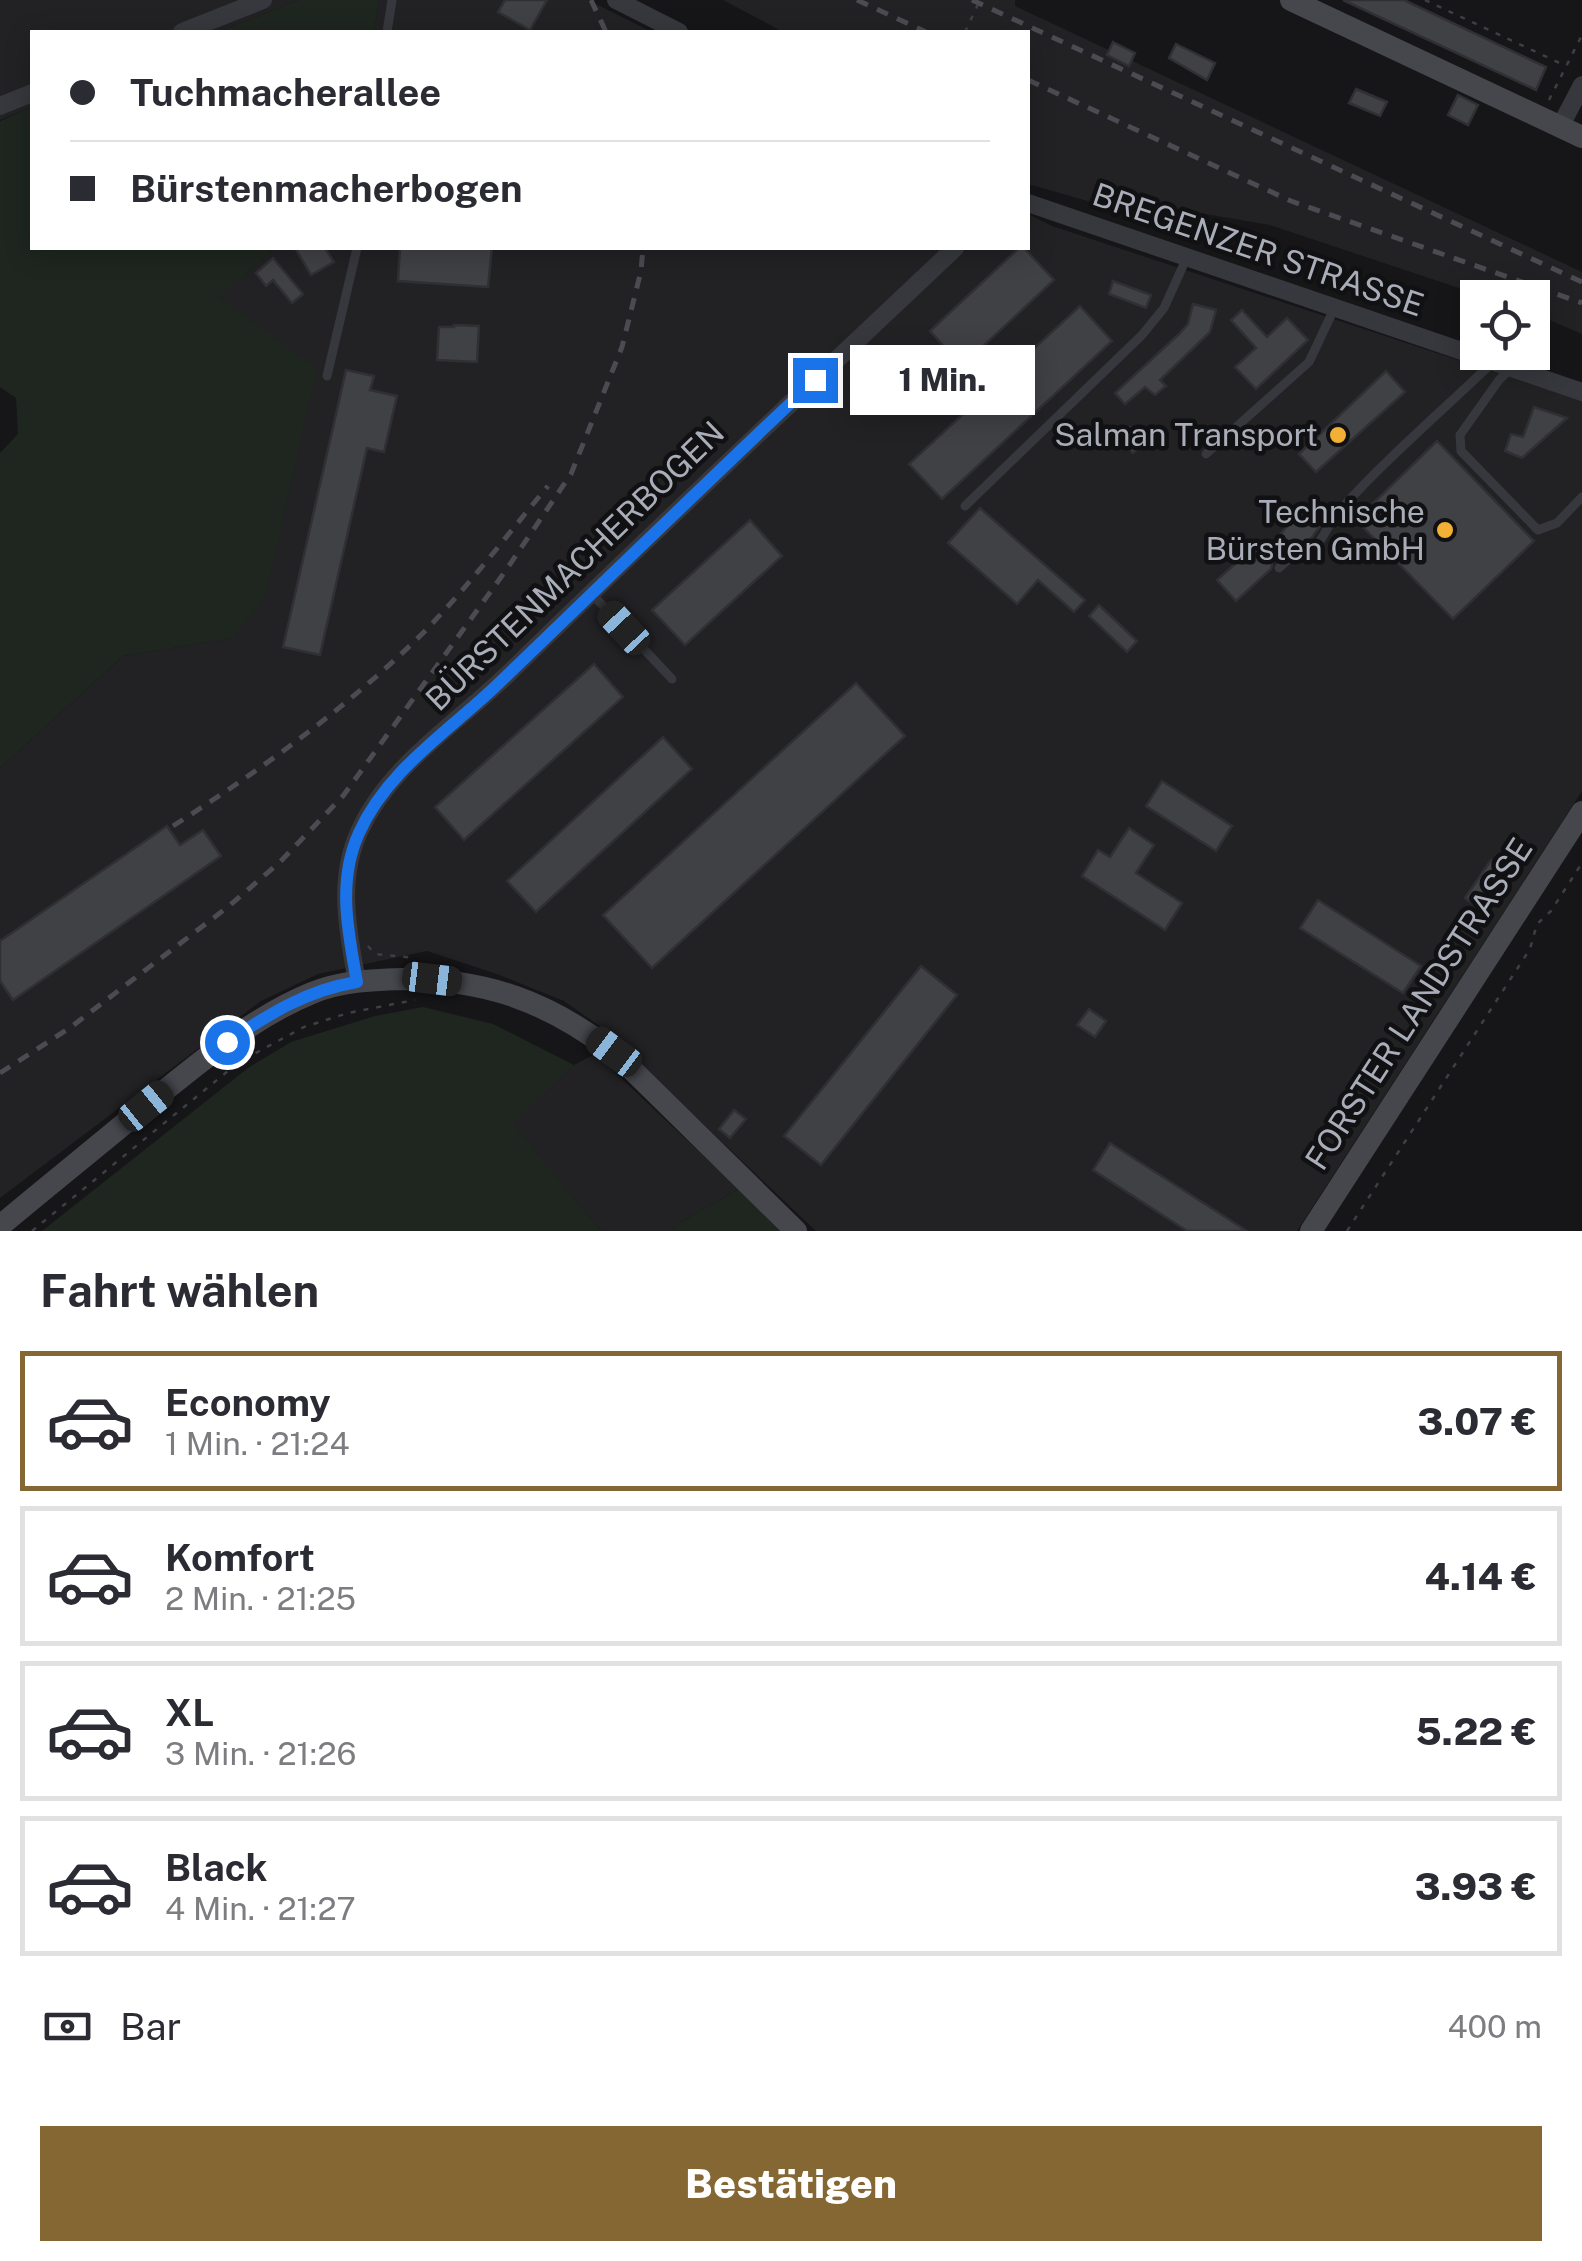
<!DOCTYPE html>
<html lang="de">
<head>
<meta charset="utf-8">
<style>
	body { margin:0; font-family:"Public Sans",sans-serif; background:#f2f2f3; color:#2b2b33; height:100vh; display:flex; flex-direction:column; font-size:38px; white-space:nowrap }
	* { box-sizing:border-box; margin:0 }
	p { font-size:32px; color:#7c7c81 }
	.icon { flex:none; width:55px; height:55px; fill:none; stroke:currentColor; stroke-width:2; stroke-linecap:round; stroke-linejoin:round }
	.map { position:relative; height:1231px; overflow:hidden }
	.sheet { display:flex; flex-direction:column; background:#fff; flex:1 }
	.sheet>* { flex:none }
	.top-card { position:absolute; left:30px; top:30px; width:1000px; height:220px; border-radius:0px; box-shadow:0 5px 25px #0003; display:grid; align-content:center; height:220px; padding:0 40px; background:#fff }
	.fabs { position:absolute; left:1460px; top:280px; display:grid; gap:20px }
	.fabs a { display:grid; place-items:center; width:90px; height:90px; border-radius:0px; background:#fff; box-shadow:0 5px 25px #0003; font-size:50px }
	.end { position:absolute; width:45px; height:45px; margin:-22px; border:12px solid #1a73e8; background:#fff; box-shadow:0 0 0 5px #fff }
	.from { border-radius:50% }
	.bubble { position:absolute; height:70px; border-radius:0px; background:#fff; box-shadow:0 5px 25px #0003; font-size:32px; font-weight:800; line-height:70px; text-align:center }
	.car { position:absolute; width:30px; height:60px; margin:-30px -15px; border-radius:12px; box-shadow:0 0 8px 2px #0007; background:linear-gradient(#222 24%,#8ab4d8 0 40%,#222 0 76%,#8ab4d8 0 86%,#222 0) }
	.top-card b { display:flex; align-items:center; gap:35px; height:95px; font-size:38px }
	.top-card b+b { border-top:2px solid #e1e1e2 }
	.top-card i { width:25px; height:25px; background:#2b2b33 }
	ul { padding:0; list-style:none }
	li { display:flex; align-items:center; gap:30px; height:140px; margin:0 20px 15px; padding:0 20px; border:5px solid #e1e1e2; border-radius:0px }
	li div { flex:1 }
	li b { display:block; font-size:38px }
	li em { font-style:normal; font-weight:800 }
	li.current { border-color:#856733 }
	li>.icon { width:90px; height:90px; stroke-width:1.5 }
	h2 { padding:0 40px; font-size:45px; line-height:120px }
	.pay { display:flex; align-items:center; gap:25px; height:110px; padding:0 40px; font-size:38px }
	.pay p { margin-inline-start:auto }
	.action { display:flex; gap:20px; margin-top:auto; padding:20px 40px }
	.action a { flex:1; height:115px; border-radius:0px; background:#856733; color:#fff; font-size:40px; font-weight:800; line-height:115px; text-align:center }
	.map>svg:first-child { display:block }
</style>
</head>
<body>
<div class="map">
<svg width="1582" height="1231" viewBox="0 0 1582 1231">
	<rect width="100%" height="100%" fill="#161618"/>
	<g fill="#222225">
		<path d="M0,0H299L218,32H32V107L0,120Z"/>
		<path d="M379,0H588L652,32H374Z"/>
		<path d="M723,0H1015V6L1582,272V334L1533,313L1532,298L1486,297L1270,225L1147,204L1091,202L1028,184V32H783Z"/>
		<path d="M1028,214L1052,226L1582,401V791L1297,1231H816L598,1025L564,1001L497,974L427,951L318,974L261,1001L0,1198V768L123,656L233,638L218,298L274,248H1028Z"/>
		<path d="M595,1054L739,1189L680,1223L672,1231H601L512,1124L574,1065Z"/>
	</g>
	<g fill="#1e261f">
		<path d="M299,0H379L374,32H218Z"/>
		<path d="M32,107V248H274L219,298L317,368L265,597L234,638L123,656L0,768V453L18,434L16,398L0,387V121Z"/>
		<path d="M423,1007L493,1024L574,1065L513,1124L601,1231H42L248,1068L291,1042L375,1016Z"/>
		<path d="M739,1189L784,1231H672L680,1223Z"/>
	</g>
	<g fill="#404145" stroke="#303034" stroke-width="2.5">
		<path d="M505,0H547L530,30L498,12Z"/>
		<path d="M1343,0H1404L1546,67L1536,90Z"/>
		<path d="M1113,42L1135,53L1129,66L1107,55Z"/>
		<path d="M1176,44L1215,63L1207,80L1169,58Z"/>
		<path d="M1356,89L1387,102L1380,116L1349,103Z"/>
		<path d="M1458,95L1478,105L1468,125L1448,115Z"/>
		<path d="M295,248H325L334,262L311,275Z"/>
		<path d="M400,248H492L488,287L398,281Z"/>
		<path d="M1019,248H1024L1054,280L962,366L930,331Z"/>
		<path d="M273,258L303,294L292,303L273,280L266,286L256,273Z"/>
		<path d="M1113,281L1151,295L1146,308L1109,294Z"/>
		<path d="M1193,304L1216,310L1210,332L1160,380L1166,386L1155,395L1145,387L1125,404L1115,393L1179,334L1188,324Z"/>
		<path d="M1080,306L1112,341L942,499L909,464Z"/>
		<path d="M1242,310L1267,337L1287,318L1308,340L1256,389L1235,367L1256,348L1231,320Z"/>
		<path d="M454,325L479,326L477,362L437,360L439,327H454Z"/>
		<path d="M346,370L374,376L370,390L397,396L384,452L367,448L320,655L283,647Z"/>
		<path d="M1386,371L1405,392L1316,472L1299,454Z"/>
		<path d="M1534,407L1567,418L1522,458L1505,451L1511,434L1523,437Z"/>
		<path d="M1130,427L1145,442L1133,453L1119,438Z"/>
		<path d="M1437,441L1534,541L1453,619L1356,520Z"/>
		<path d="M980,508L1085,600L1074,612L1038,580L1017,604L948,543Z"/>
		<path d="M1299,510L1320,526L1310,540L1296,547L1280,535Z"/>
		<path d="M750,520L782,556L685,645L652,610Z"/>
		<path d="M1255,546L1272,564L1271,569L1236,601L1217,580Z"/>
		<path d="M1099,605L1137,641L1127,652L1089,616Z"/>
		<path d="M594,664L623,697L464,840L435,807Z"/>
		<path d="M856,683L905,736L652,968L603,915Z"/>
		<path d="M663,737L692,769L536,912L507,881Z"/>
		<path d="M1162,781L1232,826L1216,851L1146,806Z"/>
		<path d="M167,826L180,845L203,830L221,856L13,1000L0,981V941Z"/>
		<path d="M1129,828L1154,845L1136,873L1182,903L1165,930L1082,876L1098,850L1110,857Z"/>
		<path d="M1491,860L1505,869L1478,907L1465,898Z"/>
		<path d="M1318,900L1421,966L1403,993L1300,928Z"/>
		<path d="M921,966L957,995L821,1165L784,1136Z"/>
		<path d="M1089,1009L1106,1021L1095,1037L1077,1025Z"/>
		<path d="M734,1110L746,1119L730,1138L719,1129Z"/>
		<path d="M1110,1143L1247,1231H1187L1093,1170Z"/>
	</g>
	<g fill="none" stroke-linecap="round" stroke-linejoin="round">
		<g stroke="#3d3f44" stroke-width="2.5" stroke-dasharray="5 8" stroke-linecap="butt">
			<path d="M1425,0L1566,66"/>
			<path d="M965,32L980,0"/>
			<path d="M1549,100L1582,35"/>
			<path d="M368,946L375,954L416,958"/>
			<path d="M32,1231L239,1062L304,1027L348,1013L415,1000"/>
			<path d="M1347,1231L1530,949L1537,924L1551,911L1582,863"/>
		</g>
		<g stroke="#37383d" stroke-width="9">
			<path d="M387,32L392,0"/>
			<path d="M1511,368L1499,380L1460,435L1461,451L1538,530L1557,523L1582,497"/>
			<path d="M327,376L357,248"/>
			<path d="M1206,454L1309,362L1334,309"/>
			<path d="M965,506L1142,335L1164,308L1187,257"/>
			<path d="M1279,568L1292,556C1324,553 1321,531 1340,510C1387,458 1442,411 1493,362"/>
			<path d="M591,593L672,679"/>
		</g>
		<g stroke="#37383d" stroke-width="18">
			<path d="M616,0L679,32"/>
			<path d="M182,32L263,0"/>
			<path d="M0,106L32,93"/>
			<path d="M1560,127L1582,85"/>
			<path d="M1028,203L1582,392"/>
			<path d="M357,982C348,932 337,880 359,832C389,765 458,723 509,673C656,529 806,389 955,248"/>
		</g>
		<g stroke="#45474d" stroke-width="22">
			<path d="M1291,0L1582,137"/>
			<path d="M0,1226C49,1185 99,1145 148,1104C199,1063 251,1018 312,993C341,981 372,980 402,979C487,979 548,1002 614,1052L796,1231"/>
			<path d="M1311,1231L1582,812"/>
		</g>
		<g stroke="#4a4c52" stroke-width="5" stroke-dasharray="12 10" stroke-linecap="butt">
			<path d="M591,0L606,32"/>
			<path d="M857,0L926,32"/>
			<path d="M972,0L1582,282"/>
			<path d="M1028,80L1291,201L1582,303"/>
			<path d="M173,826C262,769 347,708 423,633C468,587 507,535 548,486"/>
			<path d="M0,1073L71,1027L229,906L280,862L343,796L504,573L571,474L622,347L641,271L643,248"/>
		</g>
	</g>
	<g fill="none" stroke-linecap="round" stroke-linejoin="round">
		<path stroke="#1a73e8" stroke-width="12" d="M227,1042C269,1014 307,990 357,982C348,932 337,881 359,833C387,770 449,731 497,685C603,583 708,481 815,380"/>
	</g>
	<g fill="#f2b134" stroke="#111113" stroke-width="4">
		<circle cx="1338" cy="435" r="10"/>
		<circle cx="1445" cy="530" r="10"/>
	</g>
	<g text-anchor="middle" stroke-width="9" stroke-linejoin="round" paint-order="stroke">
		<g font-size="32" fill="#a8adb8" stroke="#111113">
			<text transform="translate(1258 250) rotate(19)" y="11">BREGENZER STRASSE</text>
			<text transform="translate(575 566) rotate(-44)" y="11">BÜRSTENMACHERBOGEN</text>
			<text transform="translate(1419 1004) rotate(-57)" y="11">FORSTER LANDSTRASSE</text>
		</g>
		<g font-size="32" fill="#a8adb8" stroke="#111113" text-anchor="end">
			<text x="1318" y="446">Salman Transport</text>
			<text x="1425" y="523">Technische<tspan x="1425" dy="37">Bürsten GmbH</tspan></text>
		</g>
	</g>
</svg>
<div class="fabs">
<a><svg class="icon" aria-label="locate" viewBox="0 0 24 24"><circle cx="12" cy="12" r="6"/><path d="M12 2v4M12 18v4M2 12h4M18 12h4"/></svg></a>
</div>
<i class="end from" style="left:227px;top:1042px"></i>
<i class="end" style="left:815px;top:380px"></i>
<div class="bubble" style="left:850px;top:345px;width:185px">1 Min.</div>
<i class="car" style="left:624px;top:628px;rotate:317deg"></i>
<i class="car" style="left:432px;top:979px;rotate:97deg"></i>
<i class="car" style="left:614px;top:1052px;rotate:307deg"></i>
<i class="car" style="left:146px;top:1106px;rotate:51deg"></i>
<div class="top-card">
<b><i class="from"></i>Tuchmacherallee</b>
<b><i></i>Bürstenmacherbogen</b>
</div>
</div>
<section class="sheet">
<h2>Fahrt wählen</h2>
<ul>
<li class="current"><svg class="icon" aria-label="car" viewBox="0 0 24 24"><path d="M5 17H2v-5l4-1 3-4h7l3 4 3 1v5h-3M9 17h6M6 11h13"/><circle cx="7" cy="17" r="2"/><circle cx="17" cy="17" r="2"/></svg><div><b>Economy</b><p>1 Min. · 21:24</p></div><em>3.07 €</em></li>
<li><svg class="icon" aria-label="car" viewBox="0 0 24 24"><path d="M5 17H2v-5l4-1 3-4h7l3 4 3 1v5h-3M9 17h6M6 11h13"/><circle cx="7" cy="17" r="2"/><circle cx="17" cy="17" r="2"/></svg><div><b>Komfort</b><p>2 Min. · 21:25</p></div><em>4.14 €</em></li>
<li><svg class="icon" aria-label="car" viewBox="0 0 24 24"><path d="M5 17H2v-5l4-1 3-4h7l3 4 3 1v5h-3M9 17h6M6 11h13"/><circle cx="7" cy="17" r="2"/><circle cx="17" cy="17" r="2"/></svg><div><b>XL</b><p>3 Min. · 21:26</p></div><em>5.22 €</em></li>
<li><svg class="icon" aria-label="car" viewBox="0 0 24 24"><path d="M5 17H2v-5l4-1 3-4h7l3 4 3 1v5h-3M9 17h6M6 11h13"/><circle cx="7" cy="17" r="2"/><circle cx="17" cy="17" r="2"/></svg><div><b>Black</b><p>4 Min. · 21:27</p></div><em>3.93 €</em></li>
</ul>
<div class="pay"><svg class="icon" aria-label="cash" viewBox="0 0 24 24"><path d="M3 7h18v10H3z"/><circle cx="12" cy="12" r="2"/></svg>Bar<p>400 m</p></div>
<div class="action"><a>Bestätigen</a></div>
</section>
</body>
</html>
